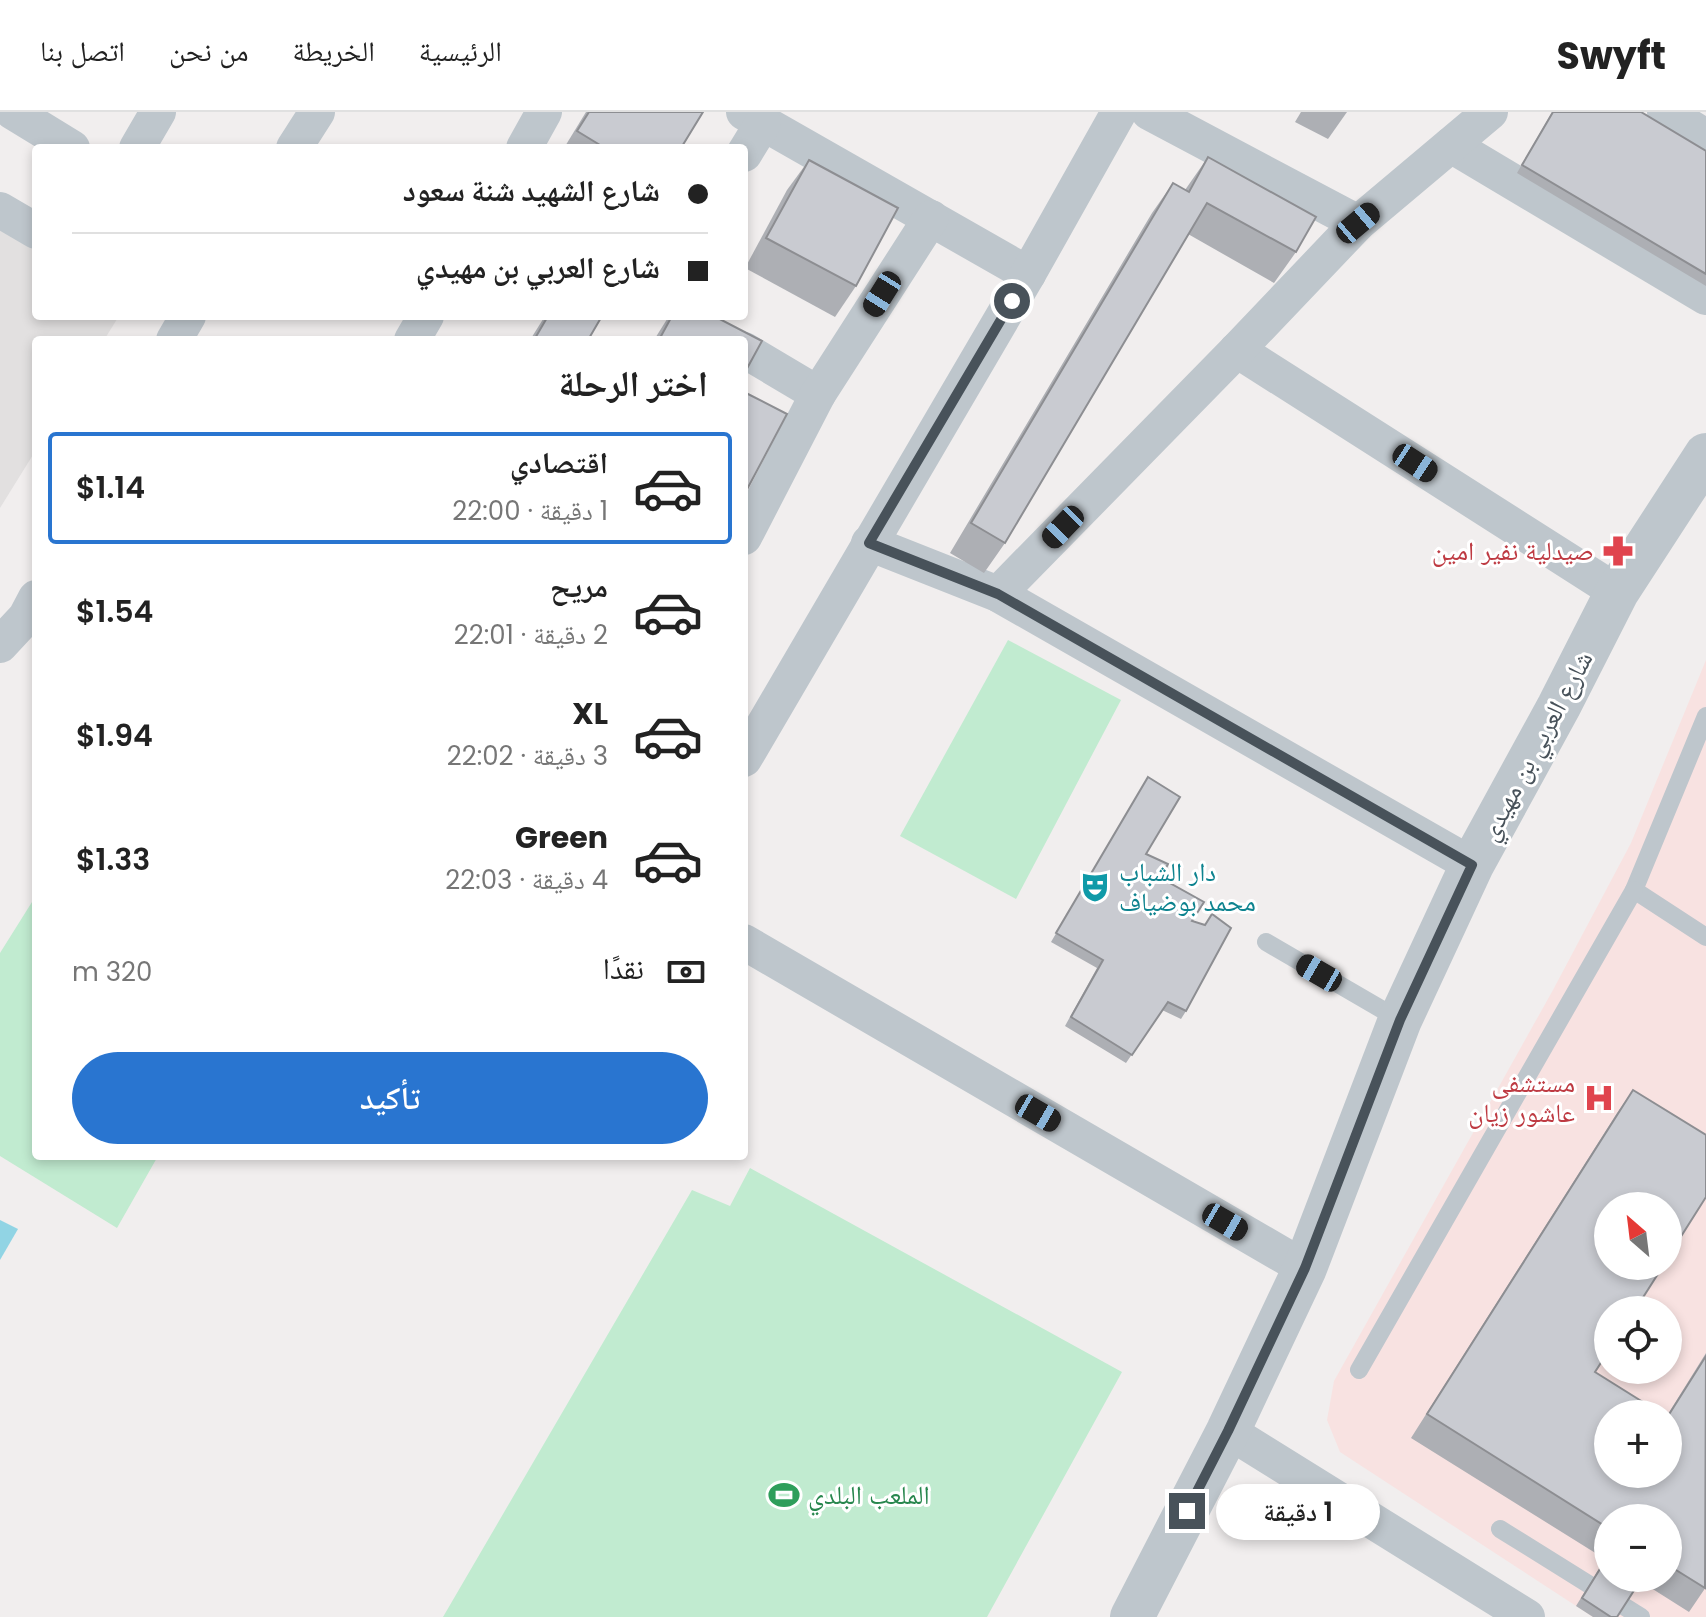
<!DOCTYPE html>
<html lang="ar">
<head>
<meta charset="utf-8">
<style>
	body { margin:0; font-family:Poppins,"Noto Naskh Arabic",sans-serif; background:#f6f6f6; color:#222; direction:rtl; height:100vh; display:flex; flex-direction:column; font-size:30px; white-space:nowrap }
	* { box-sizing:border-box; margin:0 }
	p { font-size:26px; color:#767676 }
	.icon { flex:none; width:44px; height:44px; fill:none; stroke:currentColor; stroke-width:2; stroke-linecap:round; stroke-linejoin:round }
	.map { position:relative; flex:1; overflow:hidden; direction:ltr }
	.drawer { position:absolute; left:32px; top:224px; width:716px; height:824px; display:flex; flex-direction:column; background:#fff; border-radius:8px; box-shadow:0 4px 12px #0003; direction:rtl }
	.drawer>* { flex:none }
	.top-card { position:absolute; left:32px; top:32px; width:716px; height:176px; border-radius:8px; box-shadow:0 4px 12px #0003; direction:rtl; display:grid; align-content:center; height:176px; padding:0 40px; background:#fff }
	.needle { width:52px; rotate:332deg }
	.controls { position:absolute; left:1594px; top:1080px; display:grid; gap:16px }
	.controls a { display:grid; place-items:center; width:88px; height:88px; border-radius:50%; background:#fff; box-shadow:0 4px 12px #0003; font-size:40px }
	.end { position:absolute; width:36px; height:36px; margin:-18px; border:10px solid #48525a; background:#fff; box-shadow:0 0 0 4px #fff }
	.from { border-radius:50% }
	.bubble { position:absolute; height:56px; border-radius:28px; background:#fff; box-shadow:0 4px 12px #0003; font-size:26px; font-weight:600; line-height:56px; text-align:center; direction:rtl }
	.car { position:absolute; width:24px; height:48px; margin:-24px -12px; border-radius:10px; box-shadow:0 0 6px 2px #0007; background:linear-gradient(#222 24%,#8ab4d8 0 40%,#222 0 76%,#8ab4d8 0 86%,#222 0) }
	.top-card b { display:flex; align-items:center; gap:28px; height:76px; font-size:30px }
	.top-card b+b { border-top:2px solid #e0e0e0 }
	.top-card i { width:20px; height:20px; background:#222 }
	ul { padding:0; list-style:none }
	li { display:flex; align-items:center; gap:24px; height:112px; margin:0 16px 12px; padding:0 24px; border:4px solid transparent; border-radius:8px }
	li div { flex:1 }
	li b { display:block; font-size:30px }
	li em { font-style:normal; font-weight:600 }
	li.selected { border-color:#2975d0 }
	li>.icon { width:72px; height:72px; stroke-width:1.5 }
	h2 { padding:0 40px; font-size:36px; line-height:96px }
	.pay { display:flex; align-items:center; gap:20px; height:88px; padding:0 40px; font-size:30px }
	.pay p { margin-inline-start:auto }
	.button { display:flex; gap:16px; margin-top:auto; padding:16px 40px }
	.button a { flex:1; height:92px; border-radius:48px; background:#2975d0; color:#fff; font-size:32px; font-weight:600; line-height:92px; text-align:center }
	header { display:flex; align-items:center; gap:48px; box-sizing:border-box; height:112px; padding:0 40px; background:#fff; border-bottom:2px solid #e0e0e0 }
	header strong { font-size:38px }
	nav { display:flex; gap:44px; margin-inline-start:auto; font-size:28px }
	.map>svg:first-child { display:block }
</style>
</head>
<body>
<header>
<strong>Swyft</strong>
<nav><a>الرئيسية</a><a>الخريطة</a><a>من نحن</a><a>اتصل بنا</a></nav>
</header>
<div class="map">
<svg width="1706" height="1505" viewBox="0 0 1706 1505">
	<rect width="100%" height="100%" fill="#f1eeee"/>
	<path fill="#e2e0e0" d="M0,115L36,134V204H119L104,228H36V338L0,396Z"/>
	<path fill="#f8e2e1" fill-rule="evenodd" d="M1706,548V1505H1593L1340,1340L1327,1308L1334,1269L1553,878L1631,731ZM1608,1094H1668V1154H1608ZM1608,1198H1668V1258H1608ZM1608,1302H1668V1362H1608ZM1608,1406H1668V1466H1608Z"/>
	<g fill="#c1ebd0">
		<path d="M1008,528L1121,588L1016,787L900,724Z"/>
		<path d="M32,790L36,793V1044H158L117,1116L0,1044V841Z"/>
		<path d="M750,1056L1122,1260L987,1505H443L692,1078L730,1094Z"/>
	</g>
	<path fill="#91d4e4" d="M0,1108L18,1117L0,1148Z"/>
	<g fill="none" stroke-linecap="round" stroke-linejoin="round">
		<g stroke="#bec6cc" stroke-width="18">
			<path d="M1706,604L1634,778L1706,825"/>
			<path d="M1266,830L1400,908"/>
			<path d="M1359,1258L1634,778"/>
			<path d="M1500,1417L1641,1505"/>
		</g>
		<g stroke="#bec6cc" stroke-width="36">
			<path d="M13,0L72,36"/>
			<path d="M744,0L1028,162"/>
			<path d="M1149,0L1358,111"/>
			<path d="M1665,0L1706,25"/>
			<path d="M1451,33L1706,185"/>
			<path d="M137,36L158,0"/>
			<path d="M294,36L317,0"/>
			<path d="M524,36L544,0"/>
			<path d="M744,42L763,11"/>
			<path d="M0,98L36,119"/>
			<path d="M174,228L188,204"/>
			<path d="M412,228L426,204"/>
			<path d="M744,238L818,282"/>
			<path d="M1237,238L1617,480"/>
			<path d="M744,425L818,282L931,106"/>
			<path d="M869,431L998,482L1472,753"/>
			<path d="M998,482L1237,238L1358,111L1490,0"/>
			<path d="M0,533L26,505L36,486"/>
			<path d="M744,647L1028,162L1119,0"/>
			<path d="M744,830L1305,1156"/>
			<path d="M1228,1319L1527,1505"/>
		</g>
		<path stroke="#bec6cc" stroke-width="44" d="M1132,1505L1228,1319L1305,1156L1400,908L1472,753L1559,594L1617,480L1706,343"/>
	</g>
	<g fill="#adafb4" fill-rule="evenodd">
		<path d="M586,0H703L681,36H564Z"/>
		<path d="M1301,0H1347L1328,27L1295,10Z"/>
		<path d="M1552,0H1641L1706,39V174L1517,61Z"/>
		<path d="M1208,45L1296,140L1274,171L1188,122L1005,431L984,461L950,441L1152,101L1173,71L1185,78Z"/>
		<path d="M809,48L856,174L835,205L745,156L787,78Z"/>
		<path d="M545,204H602L588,228H530Z"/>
		<path d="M669,204H714L744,228H654Z"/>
		<path d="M1148,665L1146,742L1192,809L1205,813L1186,899L1181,907L1162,898L1126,951L1065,914L1097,856L1051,830Z"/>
		<path d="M1633,978L1595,1260L1668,1362V1302L1706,1241V1475L1689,1500L1640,1469L1617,1505H1593L1576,1494L1605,1447L1411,1326L1617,1001ZM1608,1406H1668V1466H1608Z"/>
	</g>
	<g fill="#c9cbd1" stroke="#8d8e92" stroke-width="2">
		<path d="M589,0H703L681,36H605L577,19Z"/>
		<path d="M1553,0H1641L1706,39V162L1522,53Z"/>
		<path d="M1208,45L1316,105L1296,140L1207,91L1005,431L971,411L1173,71L1189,80Z"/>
		<path d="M809,48L898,96L856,174L766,126Z"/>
		<path d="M548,204H602L588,228H534Z"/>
		<path d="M672,204H714L762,229L744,262V228H663L660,226Z"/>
		<path d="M746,281L787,302L744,383V284Z"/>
		<path d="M1148,665L1180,685L1146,742L1168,752L1161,766L1204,790L1192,809L1205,813L1212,802L1231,816L1186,899L1168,890L1132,943L1071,905L1103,848L1056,821Z"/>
		<path d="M1633,978L1706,1023V1085L1668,1145V1094H1608V1154H1663L1635,1198H1608V1240L1595,1260L1662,1302H1608V1362H1668V1304L1706,1244L1705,1476L1668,1453V1406H1608V1416L1427,1302Z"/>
		<path d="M1608,1444V1466H1642L1617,1505H1611L1582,1486Z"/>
	</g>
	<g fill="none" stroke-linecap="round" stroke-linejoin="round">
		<path stroke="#48525a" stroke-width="10" d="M1012,189L869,431L998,482L1472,753L1400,908L1305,1156L1228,1319L1187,1399"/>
	</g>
	<defs>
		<g id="pharmacy-bare" transform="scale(2.4)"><path d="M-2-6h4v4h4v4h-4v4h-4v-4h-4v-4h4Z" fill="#e0444e" stroke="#fff" stroke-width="2.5" paint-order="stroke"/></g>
		<g id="theatre-bare" transform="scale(2.4)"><path d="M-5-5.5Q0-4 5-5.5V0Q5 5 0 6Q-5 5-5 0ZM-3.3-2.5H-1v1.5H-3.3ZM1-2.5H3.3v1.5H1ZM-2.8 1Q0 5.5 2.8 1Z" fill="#0f9aa8" stroke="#fff" stroke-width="2.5" paint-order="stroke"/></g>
		<g id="hospital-bare" transform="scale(2.4)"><path d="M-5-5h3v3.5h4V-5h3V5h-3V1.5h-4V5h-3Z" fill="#e0444e" stroke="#fff" stroke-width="2.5" paint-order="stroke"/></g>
		<g id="stadium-bare" transform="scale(2.4)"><path d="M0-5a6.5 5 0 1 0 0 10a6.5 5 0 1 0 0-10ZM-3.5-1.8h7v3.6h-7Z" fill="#2e9e5b" stroke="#fff" stroke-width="2.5" paint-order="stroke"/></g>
	</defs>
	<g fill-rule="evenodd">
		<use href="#pharmacy-bare" x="1618" y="439"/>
		<use href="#theatre-bare" x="1095" y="775"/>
		<use href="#hospital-bare" x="1599" y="986"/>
		<use href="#stadium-bare" x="784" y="1383"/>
	</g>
	<g text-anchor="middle" stroke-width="6" stroke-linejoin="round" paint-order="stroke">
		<g font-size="26" fill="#be3a42" stroke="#fff" text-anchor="end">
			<text x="1594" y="448">صيدلية نفير امين</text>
			<text x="1575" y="980">مستشفى<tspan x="1575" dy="30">عاشور زيان</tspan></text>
		</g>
		<g font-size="26" fill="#48525a" stroke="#fff">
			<text transform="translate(1536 634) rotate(-62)" y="9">شارع العربي بن مهيدي</text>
		</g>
		<g font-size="26" fill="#0d838f" stroke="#fff" text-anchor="start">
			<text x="1119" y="769">دار الشباب<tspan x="1119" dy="30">محمد بوضياف</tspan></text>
		</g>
		<g font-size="26" fill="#27864d" stroke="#fff" text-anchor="start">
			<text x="808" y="1392">الملعب البلدي</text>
		</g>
	</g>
</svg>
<div class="controls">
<a><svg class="needle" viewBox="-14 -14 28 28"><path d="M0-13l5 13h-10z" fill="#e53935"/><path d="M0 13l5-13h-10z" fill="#767676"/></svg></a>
<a><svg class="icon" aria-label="locate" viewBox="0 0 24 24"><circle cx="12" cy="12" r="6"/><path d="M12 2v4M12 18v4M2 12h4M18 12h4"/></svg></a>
<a>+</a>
<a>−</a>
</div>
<i class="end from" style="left:1012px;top:189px"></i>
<i class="end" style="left:1187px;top:1399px"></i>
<div class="bubble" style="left:1216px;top:1372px;width:164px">1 دقيقة</div>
<i class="car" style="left:1358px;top:111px;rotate:50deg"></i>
<i class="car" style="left:882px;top:182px;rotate:212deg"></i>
<i class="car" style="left:1415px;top:351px;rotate:123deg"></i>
<i class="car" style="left:1063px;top:415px;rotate:224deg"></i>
<i class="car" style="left:1319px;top:861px;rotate:300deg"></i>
<i class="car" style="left:1038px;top:1001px;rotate:120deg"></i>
<i class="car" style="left:1225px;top:1110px;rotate:120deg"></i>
<div class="top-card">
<b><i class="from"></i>شارع الشهيد شنة سعود</b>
<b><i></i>شارع العربي بن مهيدي</b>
</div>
<section class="drawer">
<h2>اختر الرحلة</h2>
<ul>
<li class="selected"><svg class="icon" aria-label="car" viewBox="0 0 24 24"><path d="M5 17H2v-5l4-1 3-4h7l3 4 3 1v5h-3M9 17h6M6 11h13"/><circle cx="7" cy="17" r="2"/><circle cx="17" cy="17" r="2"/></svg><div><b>اقتصادي</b><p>1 دقيقة · 22:00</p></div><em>$1.14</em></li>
<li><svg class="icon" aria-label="car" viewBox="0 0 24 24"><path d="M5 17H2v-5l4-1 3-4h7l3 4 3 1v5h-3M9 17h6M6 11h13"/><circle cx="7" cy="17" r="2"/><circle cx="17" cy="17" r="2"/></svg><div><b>مريح</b><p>2 دقيقة · 22:01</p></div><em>$1.54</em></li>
<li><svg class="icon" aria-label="car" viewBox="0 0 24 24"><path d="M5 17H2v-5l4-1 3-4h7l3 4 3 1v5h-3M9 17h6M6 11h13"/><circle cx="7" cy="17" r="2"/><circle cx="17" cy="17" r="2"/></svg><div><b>XL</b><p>3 دقيقة · 22:02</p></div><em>$1.94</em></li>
<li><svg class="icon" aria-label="car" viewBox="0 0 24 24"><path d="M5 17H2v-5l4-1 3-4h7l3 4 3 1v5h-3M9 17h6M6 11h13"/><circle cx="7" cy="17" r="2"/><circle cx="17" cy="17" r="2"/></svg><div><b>Green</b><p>4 دقيقة · 22:03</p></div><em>$1.33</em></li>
</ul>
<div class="pay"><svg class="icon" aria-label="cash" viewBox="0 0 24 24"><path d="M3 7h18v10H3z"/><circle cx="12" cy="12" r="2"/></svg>نقدًا<p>320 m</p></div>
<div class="button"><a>تأكيد</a></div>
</section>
</div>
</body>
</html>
